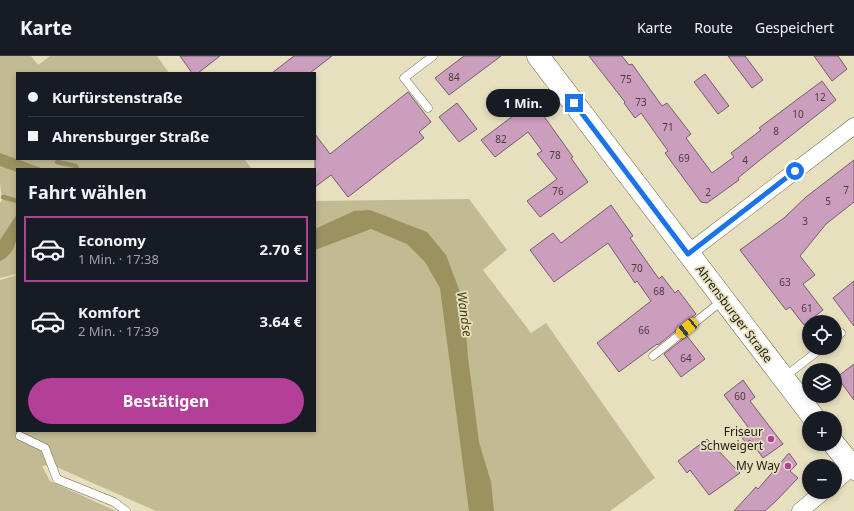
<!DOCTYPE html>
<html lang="de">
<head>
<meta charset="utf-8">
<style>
	body { margin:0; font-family:"Noto Sans",sans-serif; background:#20242c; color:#f1f3f6; height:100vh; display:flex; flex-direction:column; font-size:15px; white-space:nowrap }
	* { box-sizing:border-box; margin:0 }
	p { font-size:13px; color:#9ea1a6 }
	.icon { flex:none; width:22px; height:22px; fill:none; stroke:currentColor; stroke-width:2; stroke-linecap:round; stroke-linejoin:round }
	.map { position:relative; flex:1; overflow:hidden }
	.details { position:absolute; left:16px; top:112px; width:300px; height:264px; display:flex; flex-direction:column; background:#171b24; border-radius:0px; box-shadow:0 2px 6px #0003 }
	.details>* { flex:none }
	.banner { position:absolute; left:16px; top:16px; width:300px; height:88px; border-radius:0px; box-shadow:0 2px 6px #0003; display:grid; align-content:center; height:88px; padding:0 12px; background:#171b24 }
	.tools { position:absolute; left:802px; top:259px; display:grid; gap:8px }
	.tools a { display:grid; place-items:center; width:40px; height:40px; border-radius:50%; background:#171b24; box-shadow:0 2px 6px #0003; font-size:20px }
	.end { position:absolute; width:18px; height:18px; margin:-9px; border:5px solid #1a73e8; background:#fff; box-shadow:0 0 0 2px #fff }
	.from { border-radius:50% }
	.bubble { position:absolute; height:28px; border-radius:14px; background:#171b24; box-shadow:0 2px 6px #0003; font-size:13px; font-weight:700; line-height:28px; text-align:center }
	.car { position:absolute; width:12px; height:24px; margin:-12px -6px; border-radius:5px; box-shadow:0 0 3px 1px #0007; background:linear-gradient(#f5c518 24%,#345 0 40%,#f5c518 0 76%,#345 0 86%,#f5c518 0) }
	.banner b { display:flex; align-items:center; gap:14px; height:38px; font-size:15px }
	.banner b+b { border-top:1px solid #363941 }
	.banner i { width:10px; height:10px; background:#f1f3f6 }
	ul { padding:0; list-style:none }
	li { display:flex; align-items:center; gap:12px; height:66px; margin:0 8px 6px; padding:0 4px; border:2px solid transparent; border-radius:0px }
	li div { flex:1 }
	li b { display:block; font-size:15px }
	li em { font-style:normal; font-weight:700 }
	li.active { border-color:#b33f98 }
	li>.icon { width:36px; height:36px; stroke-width:1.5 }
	h2 { padding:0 12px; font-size:18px; line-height:48px }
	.primary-button { display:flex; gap:8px; margin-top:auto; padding:8px 12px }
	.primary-button a { flex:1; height:46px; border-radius:24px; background:#b33f98; color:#fff; font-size:16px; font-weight:700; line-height:46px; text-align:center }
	header { display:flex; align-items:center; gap:24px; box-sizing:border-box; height:56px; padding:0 20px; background:#171b24; border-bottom:1px solid #363941 }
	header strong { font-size:19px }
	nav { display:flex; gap:22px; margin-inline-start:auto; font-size:14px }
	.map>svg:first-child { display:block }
</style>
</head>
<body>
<header>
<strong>Karte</strong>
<nav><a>Karte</a><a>Route</a><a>Gespeichert</a></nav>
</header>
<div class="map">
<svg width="854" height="455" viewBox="0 0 854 455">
	<rect width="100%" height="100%" fill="#e6e0bf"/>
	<g fill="#c2ba92">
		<path d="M0,0H31L38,9L50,0H157L169,17H17V103H53L56,105V103H244L252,113H17V218L0,222V147L2,144L0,127Z"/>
		<path d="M469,143L507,194L483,214L531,277L546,267L655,422L610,455H156L52,409L42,410L50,425L116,455H0V224L17,219V375H315V145Z"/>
	</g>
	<g fill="#9b9260">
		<path d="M0,97L44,113H17V116L0,110Z"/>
		<path d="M370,154L427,176L446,199L463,244L468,301L479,386L491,426L494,455H469L440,232L425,206L407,188L371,173L315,194V173L354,155Z"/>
		<path d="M17,158C17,176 20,196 0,205V184Z"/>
	</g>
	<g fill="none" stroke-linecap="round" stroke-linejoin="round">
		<g stroke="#9b9260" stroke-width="4.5">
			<path d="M57,106L76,110L77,113"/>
			<path d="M3,141L17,145"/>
		</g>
	</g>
	<g fill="#cc9ebe" stroke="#775c6e">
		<path d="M180,0H220L198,17H192Z"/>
		<path d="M294,0H332L310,17H272Z"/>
		<path d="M464,0H501L449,39L435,22Z"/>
		<path d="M589,0H622L629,9L632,8L662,50L667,47L691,78L686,82L712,117L734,101L731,97L761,74L759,72L822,25L836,44L760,104L738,122L739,124L707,147L701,146L665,97L668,95L641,57L635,62L624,47L625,46Z"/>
		<path d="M728,0H745L763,24L752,32Z"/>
		<path d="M814,0H838L847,13L832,25Z"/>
		<path d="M705,18L729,50L718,58L694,26Z"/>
		<path d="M408,36L431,66L419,76L424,82L348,141L331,119L315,131V78L330,98Z"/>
		<path d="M533,45L573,101L571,102L588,126L540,161L527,145L557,123L537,98L542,95L528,76L495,101L481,84Z"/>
		<path d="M457,47L477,73L459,86L439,61Z"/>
		<path d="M854,104V146L826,168L800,200L815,219L803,228L823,254L804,269L790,251L786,254L740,194L784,162L806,141Z"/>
		<path d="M611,149L633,180L630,182L659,223L662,220L675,237L678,234L696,258L658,289L657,288L619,316L597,287L651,245L637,225L635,227L608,187L554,226L530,194L553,177L561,187Z"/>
		<path d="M854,225V270L833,242Z"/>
		<path d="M687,280L705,303L681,321L664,298Z"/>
		<path d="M854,308V344L837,321Z"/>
		<path d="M743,324L755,341L750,345L783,388L763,402L750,384L746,387L739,378L748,371L724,339Z"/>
		<path d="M707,383L740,417L709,439L690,414L687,417L678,405Z"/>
		<path d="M789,397L797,408L790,415L798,422L775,446L765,455H734L756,431L758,433Z"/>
	</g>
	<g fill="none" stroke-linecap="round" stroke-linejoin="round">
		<g stroke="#6d684a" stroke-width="9">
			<g id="lane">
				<path d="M428,52L404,22L433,0"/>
				<path d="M835,282L841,277"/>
				<path d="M653,300L723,244"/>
				<path d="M784,321L822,292"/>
				<path d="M20,380L45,392L57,423L114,446L126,455"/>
			</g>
		</g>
		<g stroke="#6d684a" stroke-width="17">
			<g id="street">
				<path d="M688,197L854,70"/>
				<path d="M835,426L852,411"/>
				<path d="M800,455L823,436"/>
			</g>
		</g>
		<g stroke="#6d684a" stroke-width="23">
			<g id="primary">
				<path d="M538,0L814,362"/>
				<path d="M834,388L854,413"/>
			</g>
		</g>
		<use href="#lane" stroke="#fff" stroke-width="8"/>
		<use href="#street" stroke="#fff" stroke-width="16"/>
		<use href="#primary" stroke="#fff" stroke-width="22"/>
	</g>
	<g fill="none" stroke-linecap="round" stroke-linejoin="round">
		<path stroke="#1a73e8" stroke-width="5" d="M574,47L688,198L795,115"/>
	</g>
	<g fill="#b33f98" stroke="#e6e0bf" stroke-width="1.5">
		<circle cx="771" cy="383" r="4"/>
		<circle cx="788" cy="410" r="4"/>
	</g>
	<g text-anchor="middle" stroke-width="3.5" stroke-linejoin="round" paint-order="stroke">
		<g font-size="10" fill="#4a3d3c">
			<text x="454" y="25">84</text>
			<text x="626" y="27">75</text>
			<text x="820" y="45">12</text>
			<text x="641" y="50">73</text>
			<text x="798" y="62">10</text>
			<text x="668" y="75">71</text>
			<text x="776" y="79">8</text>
			<text x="501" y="87">82</text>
			<text x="555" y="103">78</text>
			<text x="684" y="106">69</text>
			<text x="745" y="108">4</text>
			<text x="846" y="138">7</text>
			<text x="558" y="139">76</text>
			<text x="708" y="140">2</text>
			<text x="828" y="149">5</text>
			<text x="805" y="169">3</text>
			<text x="637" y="216">70</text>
			<text x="785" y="230">63</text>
			<text x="659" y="239">68</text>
			<text x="807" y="256">61</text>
			<text x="644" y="278">66</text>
			<text x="686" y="306">64</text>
			<text x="740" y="344">60</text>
		</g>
		<g font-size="12" fill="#1f1d11" stroke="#e6e0bf">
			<text transform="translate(734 258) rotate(53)" y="4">Ahrensburger Straße</text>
		</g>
		<g font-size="12" fill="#1f1d11" stroke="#e6e0bf" text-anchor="end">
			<text x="763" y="380">Friseur<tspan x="763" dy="14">Schweigert</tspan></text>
			<text x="780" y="414">My Way</text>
		</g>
		<g font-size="13" font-style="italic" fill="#453d14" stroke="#e6e0bf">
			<text transform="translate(465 258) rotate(82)" y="5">Wandse</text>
		</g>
	</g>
</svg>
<div class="tools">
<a><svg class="icon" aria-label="locate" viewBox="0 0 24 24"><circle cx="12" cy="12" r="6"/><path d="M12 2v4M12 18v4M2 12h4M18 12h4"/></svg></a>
<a><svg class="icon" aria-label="layers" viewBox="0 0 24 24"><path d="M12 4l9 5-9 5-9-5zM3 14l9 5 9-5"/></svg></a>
<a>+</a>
<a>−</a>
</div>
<i class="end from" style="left:795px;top:115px"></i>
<i class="end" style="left:574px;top:47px"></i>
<div class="bubble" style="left:486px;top:33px;width:74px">1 Min.</div>
<i class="car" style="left:687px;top:272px;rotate:231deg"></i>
<div class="banner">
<b><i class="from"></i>Kurfürstenstraße</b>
<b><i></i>Ahrensburger Straße</b>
</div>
<section class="details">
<h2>Fahrt wählen</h2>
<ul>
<li class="active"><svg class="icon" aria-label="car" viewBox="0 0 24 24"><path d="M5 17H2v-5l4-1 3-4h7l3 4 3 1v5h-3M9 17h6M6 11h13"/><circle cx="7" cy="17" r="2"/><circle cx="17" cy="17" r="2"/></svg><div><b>Economy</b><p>1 Min. · 17:38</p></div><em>2.70 €</em></li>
<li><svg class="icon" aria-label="car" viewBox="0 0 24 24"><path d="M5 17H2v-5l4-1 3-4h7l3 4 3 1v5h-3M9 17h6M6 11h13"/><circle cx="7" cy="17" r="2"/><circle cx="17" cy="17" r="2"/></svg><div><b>Komfort</b><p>2 Min. · 17:39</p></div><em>3.64 €</em></li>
</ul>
<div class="primary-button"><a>Bestätigen</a></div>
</section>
</div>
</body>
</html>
